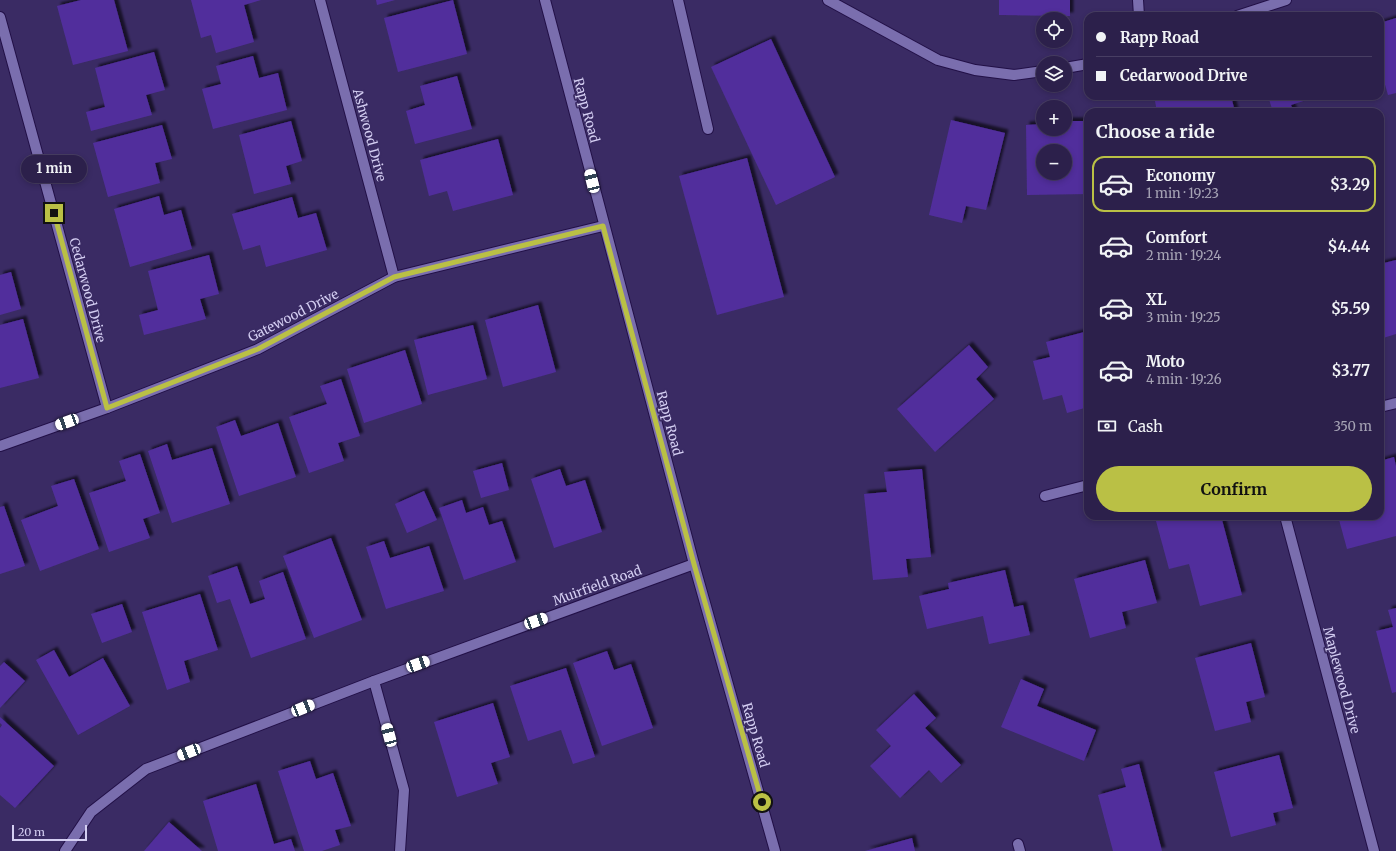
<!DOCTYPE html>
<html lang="en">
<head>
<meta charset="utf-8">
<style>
	body { margin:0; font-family:Merriweather,serif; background:#342852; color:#f1f3f6; height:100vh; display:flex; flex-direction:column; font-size:15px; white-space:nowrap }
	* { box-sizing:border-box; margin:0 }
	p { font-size:13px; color:#a6a3b5 }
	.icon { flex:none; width:22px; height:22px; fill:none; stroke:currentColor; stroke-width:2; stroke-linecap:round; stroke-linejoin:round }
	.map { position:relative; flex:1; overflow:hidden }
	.details { position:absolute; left:1084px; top:108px; width:300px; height:412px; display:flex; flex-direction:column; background:#2c204b; border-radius:12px; box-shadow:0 2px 6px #0003,0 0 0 1px #483e63 }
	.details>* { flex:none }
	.hud { position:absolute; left:1084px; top:12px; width:300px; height:88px; border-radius:12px; box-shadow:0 2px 6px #0003,0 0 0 1px #483e63; display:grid; align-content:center; height:88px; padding:0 12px; background:#2c204b }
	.buttons { position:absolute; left:1036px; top:12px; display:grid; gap:8px }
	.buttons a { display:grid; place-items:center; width:36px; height:36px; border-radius:50%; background:#2c204b; box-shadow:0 2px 6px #0003,0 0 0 1px #483e63; font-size:20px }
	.scale { position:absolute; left:12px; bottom:10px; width:75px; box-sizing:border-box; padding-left:4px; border:2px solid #d4cef2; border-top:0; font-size:11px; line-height:14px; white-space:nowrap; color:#d4cef2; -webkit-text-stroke:3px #3a2b64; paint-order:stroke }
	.end { position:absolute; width:18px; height:18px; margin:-9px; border:5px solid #bac045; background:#111; box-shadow:0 0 0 2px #111 }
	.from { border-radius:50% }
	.bubble { position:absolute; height:28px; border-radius:14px; background:#2c204b; box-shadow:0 2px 6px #0003,0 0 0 1px #483e63; font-size:13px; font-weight:700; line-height:28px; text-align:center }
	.car { position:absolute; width:12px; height:24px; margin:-12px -6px; border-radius:5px; box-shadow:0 0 3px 1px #0007; background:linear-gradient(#fff 24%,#345 0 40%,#fff 0 76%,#345 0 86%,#fff 0) }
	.hud b { display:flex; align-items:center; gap:14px; height:38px; font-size:15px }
	.hud b+b { border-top:1px solid #483e63 }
	.hud i { width:10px; height:10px; background:#f1f3f6 }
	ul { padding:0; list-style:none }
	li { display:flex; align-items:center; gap:12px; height:56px; margin:0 8px 6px; padding:0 4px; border:2px solid transparent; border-radius:12px }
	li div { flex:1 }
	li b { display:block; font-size:15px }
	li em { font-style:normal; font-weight:700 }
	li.current { border-color:#bac045 }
	li>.icon { width:36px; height:36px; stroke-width:1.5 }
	h2 { padding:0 12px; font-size:18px; line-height:48px }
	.pay { display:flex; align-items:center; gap:10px; height:44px; padding:0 12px; font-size:15px }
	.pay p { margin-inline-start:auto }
	.action { display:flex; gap:8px; margin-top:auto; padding:8px 12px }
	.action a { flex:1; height:46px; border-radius:24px; background:#bac045; color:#111; font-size:16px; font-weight:700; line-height:46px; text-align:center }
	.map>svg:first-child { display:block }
</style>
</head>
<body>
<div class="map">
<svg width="1396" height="851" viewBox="0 0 1396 851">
	<defs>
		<filter id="shadow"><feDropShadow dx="3.5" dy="-3.5" stdDeviation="1" flood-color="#0009"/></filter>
	</defs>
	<rect width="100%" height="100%" fill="#3a2b64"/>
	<g fill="#512e9c" fill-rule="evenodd" filter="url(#shadow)">
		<path d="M81,0H114L128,51L73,65L57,6Z"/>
		<path d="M191,0H261L244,5L254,42L216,53L211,35L201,38Z"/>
		<path d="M376,0H395L377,5Z"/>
		<path d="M453,0L467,54L398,72L384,18Z"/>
		<path d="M999,0H1070V16L999,15Z"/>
		<path d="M1396,18V93L1388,95L1380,67V23Z"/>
		<path d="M771,39L835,177L776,205L711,67Z"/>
		<path d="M154,52L165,90L146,95L152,115L91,131L86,112L105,107L95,68Z"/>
		<path d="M253,56L259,78L278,73L287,110L213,129L202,89L221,84L216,66Z"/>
		<path d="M457,76L472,129L415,144L406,111L425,105L420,86Z"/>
		<path d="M1174,96H1231L1235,112H1157L1155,101Z"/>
		<path d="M1268,96H1319L1291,105L1294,112H1273Z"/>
		<path d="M951,120L1005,133L986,210L966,206L962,223L929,215Z"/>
		<path d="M291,121L302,161L286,166L291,184L254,194L239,135Z"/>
		<path d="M1065,121H1088V194L1027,195L1026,125L1043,124V129H1065ZM1043,151H1065V173H1043Z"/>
		<path d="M162,125L172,159L155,163L160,183L108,197L93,143Z"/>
		<path d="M498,139L513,195L453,211L447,191L429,196L420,160Z"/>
		<path d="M747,158L784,297L717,315L679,176Z"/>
		<path d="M159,196L164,215L181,210L192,249L130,267L114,209Z"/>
		<path d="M292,197L298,218L316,213L327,250L266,267L260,245L243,250L232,214Z"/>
		<path d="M209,255L219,294L200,299L206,319L144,335L139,315L158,310L148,271Z"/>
		<path d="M1396,260V334L1380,339V264Z"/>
		<path d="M11,272L21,309L0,315V275Z"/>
		<path d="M538,305L556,372L503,387L485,320Z"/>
		<path d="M23,319L39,378L0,388V325Z"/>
		<path d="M473,325L487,379L428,395L414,340Z"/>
		<path d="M1088,331V407L1067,413L1062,395L1043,400L1033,361L1050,357L1046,342Z"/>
		<path d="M969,345L988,367L976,379L994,399L935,452L897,409Z"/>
		<path d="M405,350L422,404L364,423L347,369Z"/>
		<path d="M341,379L360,436L338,443L344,461L309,473L289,417L327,404L320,386Z"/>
		<path d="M235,420L241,436L278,423L296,477L239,496L216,427Z"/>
		<path d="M167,444L172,460L212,448L230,504L172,523L148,451Z"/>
		<path d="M140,454L160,513L143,519L150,538L109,552L89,493L126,481L119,461Z"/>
		<path d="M1394,457L1396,466V536L1347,549L1338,516H1380V461Z"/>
		<path d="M502,463L509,490L481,498L473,471Z"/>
		<path d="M560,469L566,486L585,480L602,532L554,548L531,479Z"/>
		<path d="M922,469L931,557L906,559L908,577L873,580L864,494L887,492L884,472Z"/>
		<path d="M74,479L99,549L40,571L21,520L58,506L51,486Z"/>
		<path d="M424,491L437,520L407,533L395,504Z"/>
		<path d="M462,500L466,513L483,507L489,525L502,521L516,562L464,580L439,508Z"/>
		<path d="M4,506L25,566L0,574V507Z"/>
		<path d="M1173,516H1221L1242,595L1200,606L1189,564L1169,569L1156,521Z"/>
		<path d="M331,538L362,620L314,638L283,556Z"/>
		<path d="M384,541L390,558L429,546L444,591L386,609L366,547Z"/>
		<path d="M1145,560L1157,603L1122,612L1126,628L1090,638L1074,579Z"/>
		<path d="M237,566L250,604L265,599L259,581L283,572L306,639L251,658L230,599L217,603L208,576Z"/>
		<path d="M1005,570L1014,607L1023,605L1030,635L989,644L983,616L927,629L919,596L949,589L948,583Z"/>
		<path d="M200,594L218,650L184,661L190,682L167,690L142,612Z"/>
		<path d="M122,604L132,632L102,643L91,614Z"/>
		<path d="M1396,608V692L1392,693L1376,631L1393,627L1388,610Z"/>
		<path d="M1251,643L1265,697L1246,702L1251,722L1215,731L1195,658Z"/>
		<path d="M54,650L69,677L103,658L130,706L78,735L36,660Z"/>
		<path d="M607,651L614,670L631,664L653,728L602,746L573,663Z"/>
		<path d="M4,662L25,681L0,708V666Z"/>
		<path d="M566,668L595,757L573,764L561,730L528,741L510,686Z"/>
		<path d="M1021,679L1044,689L1037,706L1096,730L1084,761L1001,727Z"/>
		<path d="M914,694L936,718L925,728L961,765L941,783L929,770L900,798L870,766L891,746L876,730Z"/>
		<path d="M493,703L510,757L491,763L498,784L457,797L434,722Z"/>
		<path d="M0,717L54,766L15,808L0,795V728L2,725L0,723Z"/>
		<path d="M1279,755L1293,808L1273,813L1276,825L1231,837L1214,772Z"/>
		<path d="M310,761L316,779L333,773L351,826L335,830L340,845L322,851H304L278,771Z"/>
		<path d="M1139,764L1162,851H1113L1098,795L1126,787L1121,769Z"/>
		<path d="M256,784L274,844L291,839L295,851H218L203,801Z"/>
		<path d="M169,822L202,851H144Z"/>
		<path d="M912,838L915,851H865Z"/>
	</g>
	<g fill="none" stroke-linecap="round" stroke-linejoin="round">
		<g stroke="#221047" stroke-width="12">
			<g id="minor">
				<path d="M320,0L394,277"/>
				<path d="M545,0L694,564L775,851"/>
				<path d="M678,0L708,129"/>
				<path d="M828,0L938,60L975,70L1014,75L1043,71"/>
				<path d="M1138,0L1139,16"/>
				<path d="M1237,16L1286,0"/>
				<path d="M0,17L107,408"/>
				<path d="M1065,68L1088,64"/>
				<path d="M1380,407L1396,403"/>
				<path d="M0,446L107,408L258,349L394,277L603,226"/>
				<path d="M1045,496L1088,485"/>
				<path d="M1285,516L1374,851"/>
				<path d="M374,681L404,790L400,851"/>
				<path d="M1018,844L1020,851"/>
				<path d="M65,851L91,812L146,769L374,681L694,564"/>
			</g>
		</g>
		<use href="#minor" stroke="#7a6eae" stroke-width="10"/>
	</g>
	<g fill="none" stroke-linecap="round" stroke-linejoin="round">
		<path stroke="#bac045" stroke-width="5" d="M54,213L107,408L258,349L394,277L603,226L694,564L762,802"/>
	</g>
	<g text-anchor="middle" stroke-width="3.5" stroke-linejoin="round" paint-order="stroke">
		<g font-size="13" fill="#d4cef2" stroke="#3a2b64">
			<text transform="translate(587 110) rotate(75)" y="5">Rapp Road</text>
			<text transform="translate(370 135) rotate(75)" y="5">Ashwood Drive</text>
			<text transform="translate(88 290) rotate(75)" y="5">Cedarwood Drive</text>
			<text transform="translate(293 315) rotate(-27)" y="5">Gatewood Drive</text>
			<text transform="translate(670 423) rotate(75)" y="5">Rapp Road</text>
			<text transform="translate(597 585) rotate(-20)" y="5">Muirfield Road</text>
			<text transform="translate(1342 680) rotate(75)" y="5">Maplewood Drive</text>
			<text transform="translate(756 735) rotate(74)" y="5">Rapp Road</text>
		</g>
	</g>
</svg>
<div class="buttons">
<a><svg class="icon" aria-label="locate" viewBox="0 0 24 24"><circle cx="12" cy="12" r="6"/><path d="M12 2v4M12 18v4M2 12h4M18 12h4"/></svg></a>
<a><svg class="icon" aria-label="layers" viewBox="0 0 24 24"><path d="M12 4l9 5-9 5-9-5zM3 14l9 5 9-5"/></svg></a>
<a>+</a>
<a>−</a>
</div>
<div class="scale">20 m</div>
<i class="end from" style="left:762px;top:802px"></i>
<i class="end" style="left:54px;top:213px"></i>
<div class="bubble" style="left:21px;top:155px;width:66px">1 min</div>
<i class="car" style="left:592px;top:181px;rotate:346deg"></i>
<i class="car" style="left:67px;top:422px;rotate:250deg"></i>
<i class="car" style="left:536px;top:621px;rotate:70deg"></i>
<i class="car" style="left:418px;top:664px;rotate:70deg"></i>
<i class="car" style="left:303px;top:708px;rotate:68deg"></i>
<i class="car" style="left:389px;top:735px;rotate:345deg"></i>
<i class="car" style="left:189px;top:752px;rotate:249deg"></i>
<div class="hud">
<b><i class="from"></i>Rapp Road</b>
<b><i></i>Cedarwood Drive</b>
</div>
<section class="details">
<h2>Choose a ride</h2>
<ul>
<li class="current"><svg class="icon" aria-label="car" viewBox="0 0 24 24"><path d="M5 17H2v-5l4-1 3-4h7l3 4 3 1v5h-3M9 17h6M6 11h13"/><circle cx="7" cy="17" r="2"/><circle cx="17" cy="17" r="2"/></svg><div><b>Economy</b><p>1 min · 19:23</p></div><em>$3.29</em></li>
<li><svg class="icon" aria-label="car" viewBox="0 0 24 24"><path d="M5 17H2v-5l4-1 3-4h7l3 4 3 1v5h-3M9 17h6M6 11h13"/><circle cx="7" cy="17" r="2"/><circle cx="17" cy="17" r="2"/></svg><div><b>Comfort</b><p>2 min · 19:24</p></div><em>$4.44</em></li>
<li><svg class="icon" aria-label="car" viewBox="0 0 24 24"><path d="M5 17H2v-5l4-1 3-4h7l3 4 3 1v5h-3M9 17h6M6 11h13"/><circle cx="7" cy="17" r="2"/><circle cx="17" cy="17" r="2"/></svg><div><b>XL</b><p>3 min · 19:25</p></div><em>$5.59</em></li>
<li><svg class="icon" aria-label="car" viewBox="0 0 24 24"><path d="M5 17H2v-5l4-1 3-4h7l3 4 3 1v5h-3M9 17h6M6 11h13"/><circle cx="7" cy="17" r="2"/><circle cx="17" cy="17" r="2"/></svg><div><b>Moto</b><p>4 min · 19:26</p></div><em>$3.77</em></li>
</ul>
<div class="pay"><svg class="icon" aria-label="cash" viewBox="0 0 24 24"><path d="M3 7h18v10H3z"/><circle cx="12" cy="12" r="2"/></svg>Cash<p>350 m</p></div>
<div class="action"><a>Confirm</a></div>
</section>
</div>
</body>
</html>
